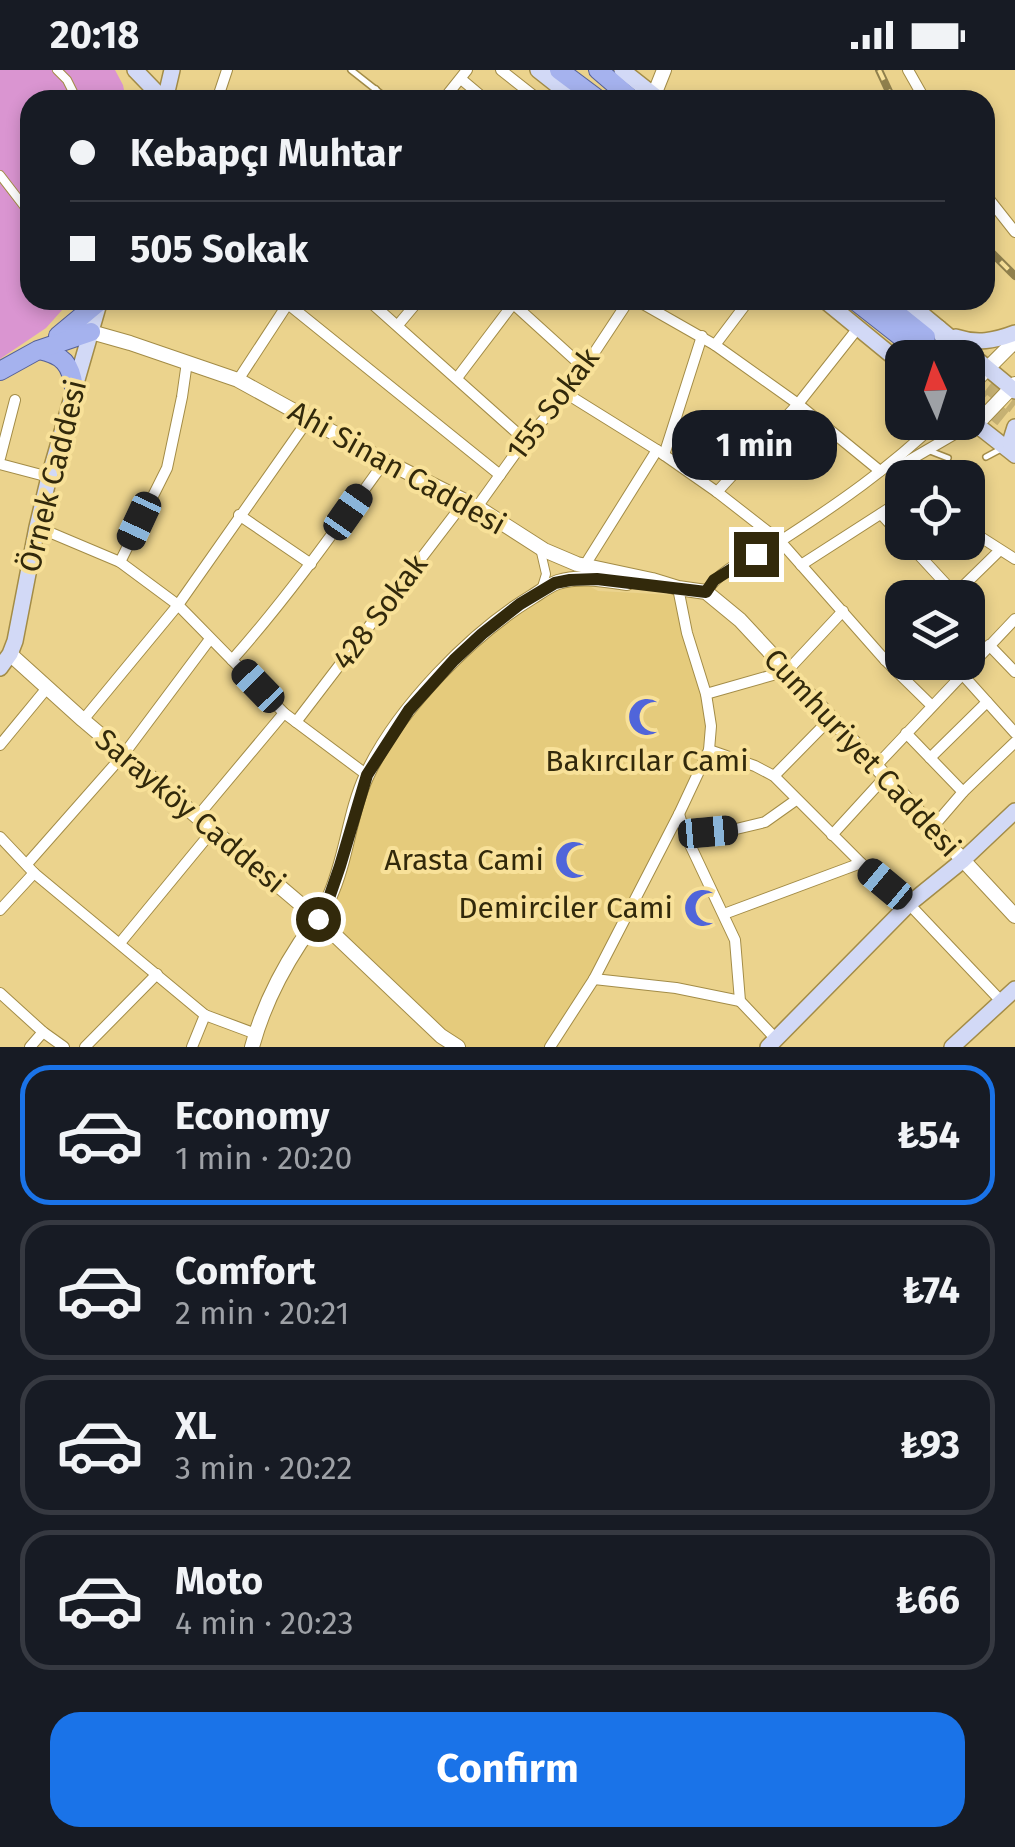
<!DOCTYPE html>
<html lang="en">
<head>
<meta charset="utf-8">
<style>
	body { margin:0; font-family:"Fira Sans",sans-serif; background:#242831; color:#f1f3f6; height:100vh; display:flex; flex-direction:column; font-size:38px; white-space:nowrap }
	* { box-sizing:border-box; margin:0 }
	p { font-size:32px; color:#9ea1a6 }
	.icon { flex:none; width:55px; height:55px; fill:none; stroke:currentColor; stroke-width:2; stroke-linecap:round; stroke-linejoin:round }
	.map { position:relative; height:977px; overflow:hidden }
	.details { display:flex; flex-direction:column; background:#171b24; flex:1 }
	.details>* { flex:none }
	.top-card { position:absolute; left:20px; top:20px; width:975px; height:220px; border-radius:30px; box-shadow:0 5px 15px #0003; display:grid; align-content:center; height:220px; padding:0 50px; background:#171b24 }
	.needle { width:65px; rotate:357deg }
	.fabs { position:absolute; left:885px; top:270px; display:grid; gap:20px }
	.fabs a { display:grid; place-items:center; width:100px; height:100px; border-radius:20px; background:#171b24; box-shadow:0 5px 15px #0003; font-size:50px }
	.end { position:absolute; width:45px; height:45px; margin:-22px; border:12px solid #32290b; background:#fff; box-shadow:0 0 0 5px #fff }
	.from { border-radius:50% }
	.bubble { position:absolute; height:70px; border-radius:30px; background:#171b24; box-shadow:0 5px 15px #0003; font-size:32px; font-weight:700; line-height:70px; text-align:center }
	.car { position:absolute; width:30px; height:60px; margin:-30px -15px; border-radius:12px; box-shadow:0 0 8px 2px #0007; background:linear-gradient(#222 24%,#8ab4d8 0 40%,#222 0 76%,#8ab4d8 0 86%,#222 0) }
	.top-card b { display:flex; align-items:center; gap:35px; height:95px; font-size:38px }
	.top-card b+b { border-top:2px solid #363941 }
	.top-card i { width:25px; height:25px; background:#f1f3f6 }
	ul { padding:18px 0 0; list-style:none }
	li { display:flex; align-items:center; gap:30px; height:140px; margin:0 20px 15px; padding:0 30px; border:5px solid #363941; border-radius:30px }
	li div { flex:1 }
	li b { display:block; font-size:38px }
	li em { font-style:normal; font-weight:700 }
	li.selected { border-color:#1a73e8 }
	li>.icon { width:90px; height:90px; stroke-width:1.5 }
	.action { display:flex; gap:20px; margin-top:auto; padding:20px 50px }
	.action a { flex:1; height:115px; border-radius:30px; background:#1a73e8; color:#fff; font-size:40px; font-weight:700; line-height:115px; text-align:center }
	.status { display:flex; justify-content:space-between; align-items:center; height:70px; padding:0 50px; background:#171b24; direction:ltr }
	.status svg { height:28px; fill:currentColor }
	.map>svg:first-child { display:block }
</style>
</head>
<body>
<div class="status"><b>20:18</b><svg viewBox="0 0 49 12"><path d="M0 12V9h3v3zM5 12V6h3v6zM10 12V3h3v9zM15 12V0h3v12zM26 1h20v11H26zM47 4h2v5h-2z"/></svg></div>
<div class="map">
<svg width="1015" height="977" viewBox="0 0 1015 977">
	<rect width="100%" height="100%" fill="#ebd38d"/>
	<path fill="#e5cb7c" d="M555,513H584L598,521L675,525L706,624L709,680L594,909L550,977H458L322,849L367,705L454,590Z"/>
	<path fill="#da95d1" d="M0,0H115L123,15L126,30H30V230H71L46,258L0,289Z"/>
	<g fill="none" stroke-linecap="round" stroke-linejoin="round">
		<g stroke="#c6b173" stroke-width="18" stroke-dasharray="18 9" stroke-linecap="butt">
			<path d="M968,299L1015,335"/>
			<path d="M968,320L1015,358"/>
		</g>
		<g stroke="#a38c47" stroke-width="8">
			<g id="service">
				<path d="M351,0L389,30"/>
				<path d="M367,30L376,19"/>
				<path d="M189,230L204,233L205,230"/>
				<path d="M930,381L948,388"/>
				<path d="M986,387L1001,379"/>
			</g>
		</g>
		<g stroke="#a38c47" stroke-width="10">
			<g id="pedestrian">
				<path d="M57,0L67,10L77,30"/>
				<path d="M0,105L30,144"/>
				<path d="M540,478L546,504L542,517"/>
			</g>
		</g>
		<g stroke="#a38c47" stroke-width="12">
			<g id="minor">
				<path d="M501,0L539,30"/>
				<path d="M908,0L925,30"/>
				<path d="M461,9L486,30"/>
				<path d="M217,30L227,0"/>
				<path d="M443,30L467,0"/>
				<path d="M985,124L1015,162"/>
				<path d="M368,230L525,370"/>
				<path d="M509,230L584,298"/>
				<path d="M636,230L715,275L798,334L880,401"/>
				<path d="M288,234L500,405"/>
				<path d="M398,255L419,230"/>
				<path d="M715,275L749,230"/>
				<path d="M457,308L513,234"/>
				<path d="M238,310L289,232"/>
				<path d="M567,324L657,380L717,422L780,471L885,590L931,635"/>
				<path d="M664,385L702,266"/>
				<path d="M0,388L15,330"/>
				<path d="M0,394L49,407"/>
				<path d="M886,398L898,397L953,365L976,355"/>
				<path d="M717,422L798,334L858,258"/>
				<path d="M477,437L525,370L567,324L629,230"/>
				<path d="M881,444L902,467"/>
				<path d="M239,445L311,494"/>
				<path d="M37,457L120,492L178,535L284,643L367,705"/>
				<path d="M968,459L1015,489"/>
				<path d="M907,472L955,524"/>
				<path d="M120,492L167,398L182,327L187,292"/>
				<path d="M585,495L657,380"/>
				<path d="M801,495L902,430"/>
				<path d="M706,522C723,495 756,486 782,470C836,435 891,397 937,352"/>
				<path d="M952,527L999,481"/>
				<path d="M989,575L1015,602"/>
				<path d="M232,590C288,527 336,459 385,391"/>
				<path d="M885,590L902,574"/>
				<path d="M962,604L1015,663"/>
				<path d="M706,624L787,601L843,541"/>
				<path d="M83,650L178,535L308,350"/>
				<path d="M296,652L465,431"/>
				<path d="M906,663L963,722"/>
				<path d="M0,675L47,618"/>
				<path d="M709,680L755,696L774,706L861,793L909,834L1001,931"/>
				<path d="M930,688L987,632"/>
				<path d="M875,697L1015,549"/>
				<path d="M774,706L831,648"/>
				<path d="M679,744L685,764L735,870L740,931L776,969"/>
				<path d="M197,747L284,643"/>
				<path d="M932,758L963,722L1015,672"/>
				<path d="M685,764L732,760L765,752L796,730"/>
				<path d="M832,765L885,707"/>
				<path d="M0,767L34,803L205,945L256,964"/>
				<path d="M27,794L124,684L210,569"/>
				<path d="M0,840L34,803"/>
				<path d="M724,844L861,793"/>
				<path d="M120,873L213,760"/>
				<path d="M594,909L676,918L740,931"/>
				<path d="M0,923L43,962L64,977"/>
				<path d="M30,977L43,962"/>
				<path d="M85,977L157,904"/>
				<path d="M192,977L205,945"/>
				<path d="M550,977L594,909L679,744L709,680L711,656L706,624L687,563L678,518"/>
			</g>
		</g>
		<g stroke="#a38c47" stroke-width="16">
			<g id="tertiary">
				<path d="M654,25L664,0"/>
				<path d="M91,262L130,273L238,310L385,391L477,437L544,480L577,494L652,510L678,518L706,522L740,550L1015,846"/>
				<path d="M968,318L1015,271"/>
				<path d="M976,355L1015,314"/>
				<path d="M10,584L83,650L318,849L441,966L458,977"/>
				<path d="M252,977C262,940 279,905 300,873C310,859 321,845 329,828C347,789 349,743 367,705C398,639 471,564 532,527C540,522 549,515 558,512C580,505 605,510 627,513"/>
			</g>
		</g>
		<g stroke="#a38c47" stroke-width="18">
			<g id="secondary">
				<path d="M135,0L164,30"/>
				<path d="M538,0L576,30"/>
				<path d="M622,0L660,30"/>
				<path d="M165,30L172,0"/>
				<path d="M824,230L902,294"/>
				<path d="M905,230L1015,321"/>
				<path d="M939,258L946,276V288"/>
				<path d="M956,267C977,274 994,271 1015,263"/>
				<path d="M968,348L1015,385"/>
				<path d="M1015,385L1010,373L1015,357"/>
				<path d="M0,598L10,584L15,571L37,457L49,407L100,230"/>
				<path d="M768,977L909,834L962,791L1015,741"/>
				<path d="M952,977L1015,919"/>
			</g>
		</g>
		<g stroke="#566197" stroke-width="20">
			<g id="primary">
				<path d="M559,0L599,30"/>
				<path d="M598,0L633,30"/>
				<path d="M854,230L919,281"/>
				<path d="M880,230L926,267"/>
				<path d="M58,266L100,231"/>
				<path d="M39,280C63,285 71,294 74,318"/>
				<path d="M0,301L38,280L91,262"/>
			</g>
		</g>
		<use href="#service" stroke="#fff" stroke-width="5"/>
		<use href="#pedestrian" stroke="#fff" stroke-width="8"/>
		<use href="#minor" stroke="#fff" stroke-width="10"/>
		<use href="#tertiary" stroke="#fff" stroke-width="14"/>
		<use href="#secondary" stroke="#d2d9f6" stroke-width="15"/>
		<use href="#primary" stroke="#a5b2ee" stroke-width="18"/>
		<g stroke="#90804d" stroke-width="8">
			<g id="rail">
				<path d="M879,0L893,30"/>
				<path d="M985,176L1015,206"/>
			</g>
		</g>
		<use href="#rail" stroke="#f8e199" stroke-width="4" stroke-dasharray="11" stroke-linecap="butt"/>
	</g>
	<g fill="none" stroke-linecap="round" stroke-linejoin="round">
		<path stroke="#32290b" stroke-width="12" d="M318,849L329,828L340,796L367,705L409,640L454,590L482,564L520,534L555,513L570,510L597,509L706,522L714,510L756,484"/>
	</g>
	<defs>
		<g id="mosque-bare" transform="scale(3)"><path d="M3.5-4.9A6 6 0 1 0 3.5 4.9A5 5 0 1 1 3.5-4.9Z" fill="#5065da" stroke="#f8e199" stroke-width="2.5" paint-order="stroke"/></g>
	</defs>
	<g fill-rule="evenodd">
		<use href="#mosque-bare" x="647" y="647"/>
		<use href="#mosque-bare" x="574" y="790"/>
		<use href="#mosque-bare" x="703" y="838"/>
	</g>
	<g text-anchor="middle" stroke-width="8" stroke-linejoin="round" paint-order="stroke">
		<g font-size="30" fill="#32290b" stroke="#f8e199">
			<text transform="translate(553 334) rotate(-53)" y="10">155 Sokak</text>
			<text transform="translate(397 398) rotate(29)" y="10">Ahi Sinan Caddesi</text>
			<text transform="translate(53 406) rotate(-76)" y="10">Örnek Caddesi</text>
			<text transform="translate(380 542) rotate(-53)" y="10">428 Sokak</text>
			<text transform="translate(862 683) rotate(47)" y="10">Cumhuriyet Caddesi</text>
			<text transform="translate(190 741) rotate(40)" y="10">Sarayköy Caddesi</text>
		</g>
		<g font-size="30" fill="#32290b" stroke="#f8e199" text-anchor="end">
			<text x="647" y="701" text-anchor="middle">Bakırcılar Cami</text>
			<text x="544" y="800">Arasta Cami</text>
			<text x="673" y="848">Demirciler Cami</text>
		</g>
	</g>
</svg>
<div class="fabs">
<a><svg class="needle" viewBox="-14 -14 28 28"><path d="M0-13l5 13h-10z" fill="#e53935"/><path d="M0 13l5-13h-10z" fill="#9ea1a6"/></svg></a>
<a><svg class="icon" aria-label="locate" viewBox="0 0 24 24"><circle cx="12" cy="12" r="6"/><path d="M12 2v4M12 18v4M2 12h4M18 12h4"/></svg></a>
<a><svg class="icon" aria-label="layers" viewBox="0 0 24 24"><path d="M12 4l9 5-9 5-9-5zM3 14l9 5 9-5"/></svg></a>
</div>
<i class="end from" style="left:318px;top:849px"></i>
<i class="end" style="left:756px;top:484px"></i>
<div class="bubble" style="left:672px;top:340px;width:165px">1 min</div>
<i class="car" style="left:348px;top:442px;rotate:35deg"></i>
<i class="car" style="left:139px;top:451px;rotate:205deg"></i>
<i class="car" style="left:258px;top:616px;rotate:316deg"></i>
<i class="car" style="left:708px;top:762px;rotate:85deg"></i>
<i class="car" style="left:885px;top:814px;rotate:310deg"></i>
<div class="top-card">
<b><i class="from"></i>Kebapçı Muhtar</b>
<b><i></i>505 Sokak</b>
</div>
</div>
<section class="details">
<ul>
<li class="selected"><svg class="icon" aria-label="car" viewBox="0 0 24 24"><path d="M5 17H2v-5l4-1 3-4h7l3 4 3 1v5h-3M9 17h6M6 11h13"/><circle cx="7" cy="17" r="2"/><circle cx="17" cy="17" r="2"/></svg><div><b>Economy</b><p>1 min · 20:20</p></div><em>₺54</em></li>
<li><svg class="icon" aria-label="car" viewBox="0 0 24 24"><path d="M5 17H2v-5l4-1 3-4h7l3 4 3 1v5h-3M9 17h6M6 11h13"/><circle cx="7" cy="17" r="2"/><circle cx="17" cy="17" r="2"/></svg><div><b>Comfort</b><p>2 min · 20:21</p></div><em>₺74</em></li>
<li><svg class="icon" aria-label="car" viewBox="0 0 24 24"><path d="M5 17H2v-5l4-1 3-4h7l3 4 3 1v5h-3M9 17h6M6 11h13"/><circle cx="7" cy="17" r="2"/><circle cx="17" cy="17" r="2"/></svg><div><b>XL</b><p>3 min · 20:22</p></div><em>₺93</em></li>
<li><svg class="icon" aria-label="car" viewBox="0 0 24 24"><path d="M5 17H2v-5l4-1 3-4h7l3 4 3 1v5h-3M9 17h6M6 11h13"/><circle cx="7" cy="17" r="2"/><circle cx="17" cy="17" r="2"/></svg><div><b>Moto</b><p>4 min · 20:23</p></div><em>₺66</em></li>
</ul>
<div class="action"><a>Confirm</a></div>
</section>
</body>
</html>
